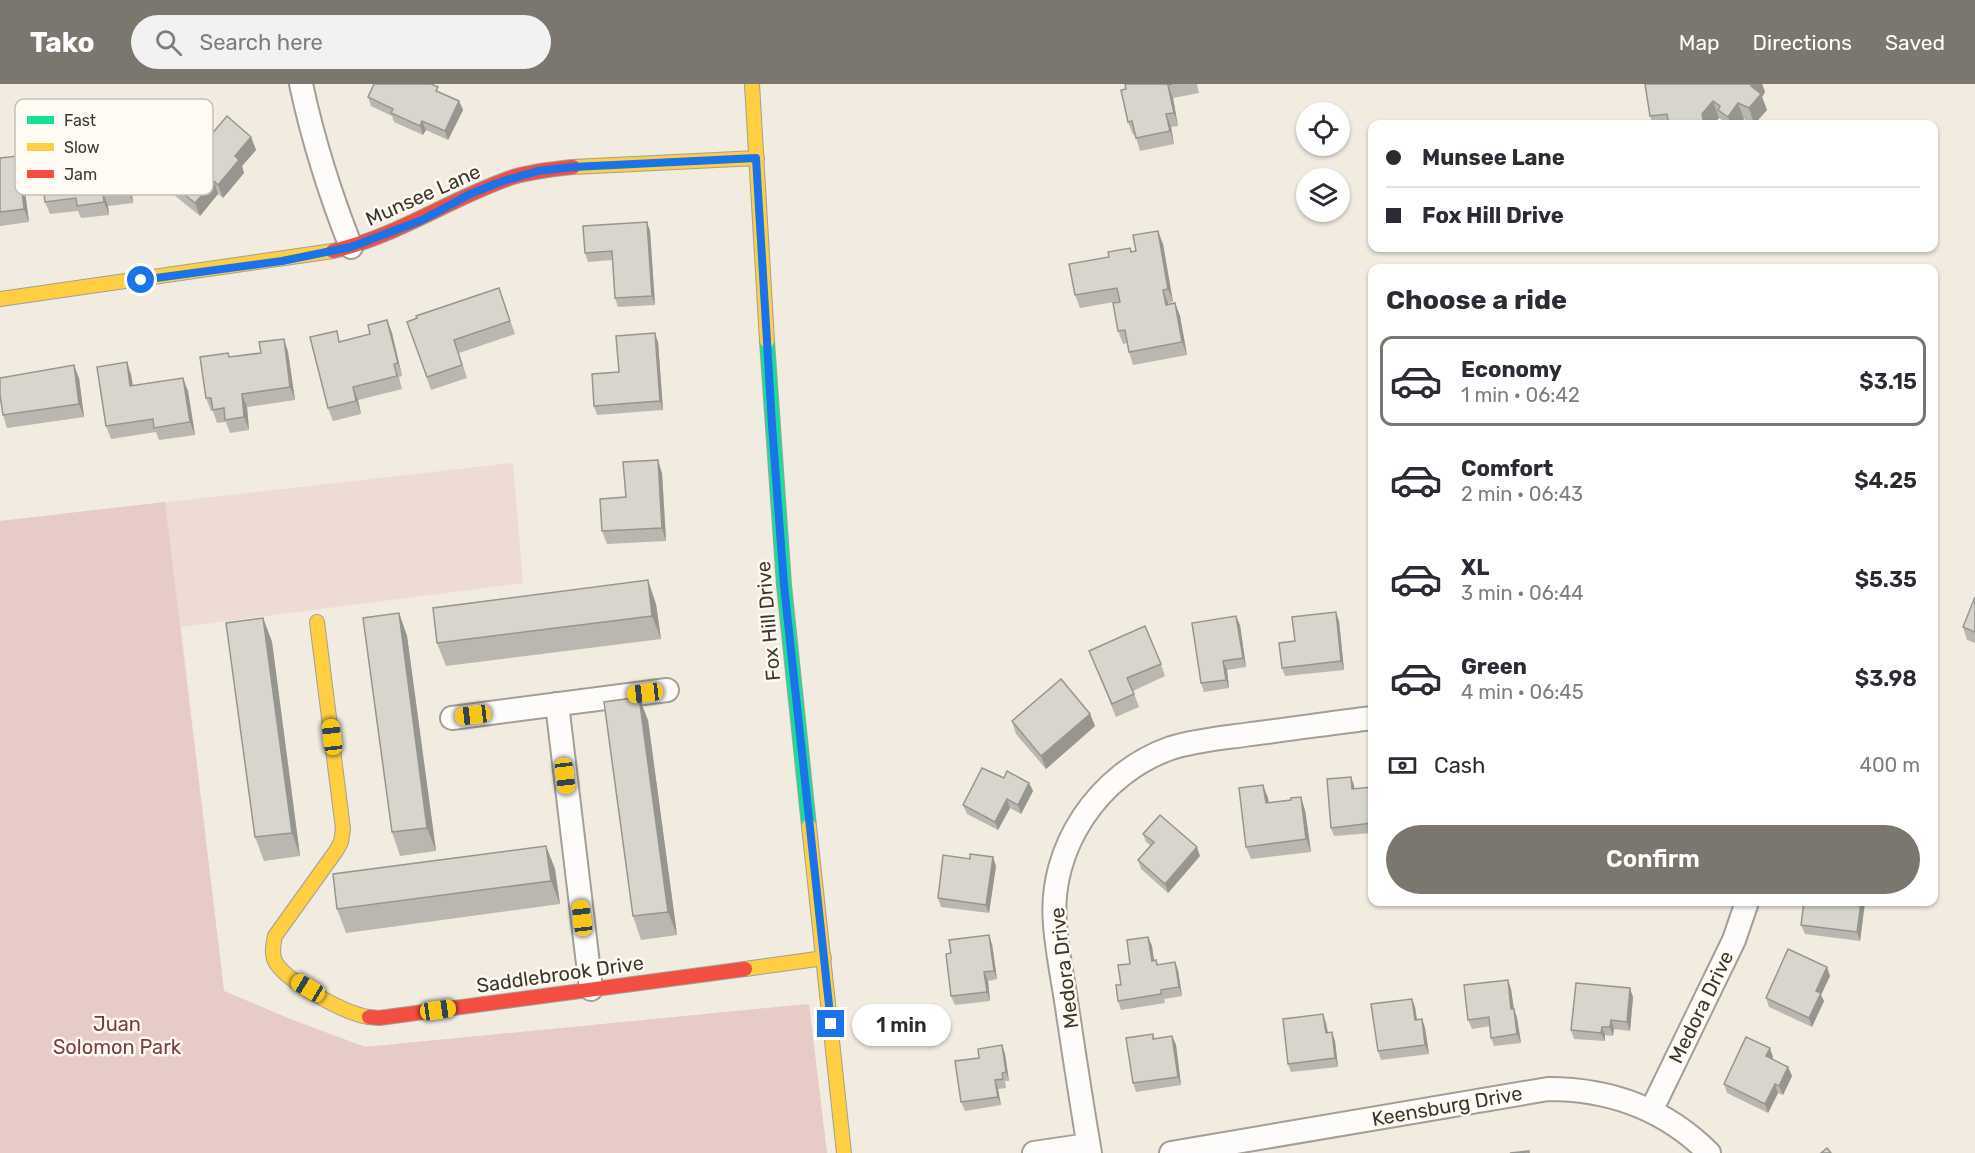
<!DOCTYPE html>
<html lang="en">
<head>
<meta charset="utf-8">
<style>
	body { margin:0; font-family:Rubik,sans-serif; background:#f2f2f3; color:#2b2b33; height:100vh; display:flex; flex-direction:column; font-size:22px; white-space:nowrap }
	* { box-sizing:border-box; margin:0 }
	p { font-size:20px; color:#7c7c81 }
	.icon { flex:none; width:33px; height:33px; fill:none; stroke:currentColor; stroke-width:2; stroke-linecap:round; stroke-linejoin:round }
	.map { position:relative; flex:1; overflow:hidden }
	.side { position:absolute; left:1368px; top:180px; width:570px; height:642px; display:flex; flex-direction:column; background:#fff; border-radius:12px; box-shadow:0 2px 4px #0004 }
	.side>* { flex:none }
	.banner { position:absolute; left:1368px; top:36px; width:570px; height:132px; border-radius:12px; box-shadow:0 2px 4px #0004; display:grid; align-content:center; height:132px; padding:0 18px; background:#fff }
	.fabs { position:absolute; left:1296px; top:18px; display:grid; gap:12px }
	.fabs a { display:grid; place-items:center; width:54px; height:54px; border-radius:50%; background:#fff; box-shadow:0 2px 4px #0004; font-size:30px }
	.end { position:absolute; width:27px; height:27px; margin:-14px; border:8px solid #1a73e8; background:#fff; box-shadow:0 0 0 3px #fff }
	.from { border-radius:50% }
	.bubble { position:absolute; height:42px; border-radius:21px; background:#fff; box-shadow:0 2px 4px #0004; font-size:20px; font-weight:600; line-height:42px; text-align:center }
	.car { position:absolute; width:18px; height:36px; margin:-18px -9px; border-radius:8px; box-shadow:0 0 4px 2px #0007; background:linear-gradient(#f5c518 24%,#345 0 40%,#f5c518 0 76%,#345 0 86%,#f5c518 0) }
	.banner b { display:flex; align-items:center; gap:21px; height:57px; font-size:22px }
	.banner b+b { border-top:2px solid #e1e1e2 }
	.banner i { width:15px; height:15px; background:#2b2b33 }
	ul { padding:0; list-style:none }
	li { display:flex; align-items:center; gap:18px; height:90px; margin:0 12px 9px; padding:0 6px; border:3px solid transparent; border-radius:12px }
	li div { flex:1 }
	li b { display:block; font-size:22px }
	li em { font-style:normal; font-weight:600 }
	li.active { border-color:#7b776e }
	li>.icon { width:54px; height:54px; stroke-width:1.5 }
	h2 { padding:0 18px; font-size:27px; line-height:72px }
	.pay { display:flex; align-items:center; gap:15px; height:66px; padding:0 18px; font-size:22px }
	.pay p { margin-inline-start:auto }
	.action { display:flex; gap:12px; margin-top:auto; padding:12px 18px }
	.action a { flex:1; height:69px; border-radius:36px; background:#7b776e; color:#fff; font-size:24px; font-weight:600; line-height:69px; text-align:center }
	header { display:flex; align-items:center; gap:36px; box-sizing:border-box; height:84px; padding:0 30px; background:#7b776e; color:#fff }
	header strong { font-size:28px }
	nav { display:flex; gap:33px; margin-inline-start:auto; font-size:21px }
	.search { width:420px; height:54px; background:#f2f2f3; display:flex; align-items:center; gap:15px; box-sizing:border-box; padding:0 21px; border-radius:33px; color:#7c7c81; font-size:22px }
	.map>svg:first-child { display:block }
</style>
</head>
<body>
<header>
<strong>Tako</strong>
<div class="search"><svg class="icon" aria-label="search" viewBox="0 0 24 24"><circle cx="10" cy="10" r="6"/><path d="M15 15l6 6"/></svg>Search here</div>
<nav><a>Map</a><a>Directions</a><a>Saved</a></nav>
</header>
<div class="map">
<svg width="1975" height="1069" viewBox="0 0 1975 1069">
	<rect width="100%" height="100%" fill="#f1ebe0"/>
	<path fill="#eedbd6" d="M513,379L523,499L181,543L224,907L290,935L365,963L809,920L0,1069V437Z"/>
	<path fill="#e7cbc6" d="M165,418L224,907L290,935L365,963L809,920L827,1069H0V437Z"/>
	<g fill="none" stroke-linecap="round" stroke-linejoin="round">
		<g stroke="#a39f96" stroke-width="26">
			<g id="street">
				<path d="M301,0C313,56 330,110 351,163"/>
				<path d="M557,620L591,905"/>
				<path d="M452,634L667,606"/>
				<path d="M1651,1027L1734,856L1747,818"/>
				<path d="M1034,1069L1088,1061"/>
				<path d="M1090,1069C1082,1023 1075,976 1068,930C1064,900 1057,870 1055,840C1048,764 1099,689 1171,664C1197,656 1224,654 1251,650C1292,645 1332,639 1372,634"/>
				<path d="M1171,1069L1548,1005C1610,1005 1664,1024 1709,1069"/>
			</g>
		</g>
		<g stroke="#a39f96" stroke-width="16">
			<path id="fast" d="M767,257L784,501L809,742"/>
		</g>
		<g stroke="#a39f96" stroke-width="16">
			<g id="slow">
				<path d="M752,0L767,257"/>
				<path d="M573,83L757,74"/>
				<path d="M0,215L333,167"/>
				<path d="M317,538L343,745L341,758L336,767L275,852C273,861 271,871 276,879C289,899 346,930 369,933"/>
				<path d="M809,742L844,1069"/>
				<path d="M745,885L824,874"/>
			</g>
		</g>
		<g stroke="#a39f96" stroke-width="16">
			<g id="jam">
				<path d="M333,167C398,152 451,114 513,93C533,87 553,85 573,83"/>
				<path d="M369,933L379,934L745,885"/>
			</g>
		</g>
		<use href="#street" stroke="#fdfcfa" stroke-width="22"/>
		<use href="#fast" stroke="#16e098" stroke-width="14"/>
		<use href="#slow" stroke="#ffcf43" stroke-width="14"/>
		<use href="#jam" stroke="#f24e42" stroke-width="14"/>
	</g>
	<g fill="#b9b7af">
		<path d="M1125,0H1197L1199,9L1173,14L1178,42L1171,43L1174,60L1140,67L1135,50L1133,51L1128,38Z"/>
		<path d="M1645,0H1762L1765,8L1762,13L1767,26L1755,40L1744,35L1740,40H1723L1722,36L1719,34L1713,40H1653L1650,32Z"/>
		<path d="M440,8L459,17L463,26L448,56L426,46L423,51L394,38L392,32L371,22L368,13Z"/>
		<path d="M211,51L251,53L256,66L242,82L244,89L223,114L218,110L200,132L153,94L148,81L187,72Z"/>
		<path d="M18,72L22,85L29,138L0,142V74Z"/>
		<path d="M129,88L133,119L108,122L109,131L81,134L78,127L50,130L45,118Z"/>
		<path d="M647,138L650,147L655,221L618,223L615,214L612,176L588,178L585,169Z"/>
		<path d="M1163,160L1173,218L1168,219V220L1175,219L1180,232L1187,271L1133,281L1129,268L1127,259L1123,260L1118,247L1119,217L1080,224L1075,211L1109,173Z"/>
		<path d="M499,204L515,250L459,269L467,294L431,306L407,238Z"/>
		<path d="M387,236L392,249L402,292L399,293L402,305L358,316L361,330L333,337L328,324L341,257L370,250Z"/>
		<path d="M284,255L288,268L295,316L247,323L249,346L230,349L226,338L217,339L213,327H211L206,314L228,269L230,273L261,269Z"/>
		<path d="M658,258L663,326L597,331L594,322L619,288Z"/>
		<path d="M127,278L131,291L133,302L188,307L195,351L159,356L156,348L111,355L106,342Z"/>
		<path d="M79,294L84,333L7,344L3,331Z"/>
		<path d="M662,389L666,457L607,460L602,447L626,413Z"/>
		<path d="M1975,513V559L1967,556L1963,543Z"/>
		<path d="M656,520L661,555L446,582L437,559Z"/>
		<path d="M399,529L407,552L436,767L400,772L392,748Z"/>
		<path d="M263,534L272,558L300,772L264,777L255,753Z"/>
		<path d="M1339,537L1344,586L1285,592L1282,584Z"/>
		<path d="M1240,541L1246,583L1227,586L1229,604L1204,608L1201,599Z"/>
		<path d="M1089,567L1161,580L1165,592L1133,607L1139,623L1116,633Z"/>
		<path d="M1090,630L1095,642L1046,685L1016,650L1012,637Z"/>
		<path d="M648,636L677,851L641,856L633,832Z"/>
		<path d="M1004,694L1029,699L1033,707L1021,730L1010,724L998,746L967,730L963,721Z"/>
		<path d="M1263,701L1268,714L1269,719L1305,726L1311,768L1251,775L1246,763Z"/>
		<path d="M1354,701V705L1372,703V749L1334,752L1331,744Z"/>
		<path d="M1143,750L1200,772L1168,809L1141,785L1138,776L1151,762L1146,758Z"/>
		<path d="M546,762L555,785L560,820L346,849L337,825Z"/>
		<path d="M996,782L989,829L941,823L938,814Z"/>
		<path d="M1865,818L1860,857L1805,850L1801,841Z"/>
		<path d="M1148,853L1152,862L1154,876H1156L1158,880L1178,886L1182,912L1164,915L1165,919L1121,926L1118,917L1130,880Z"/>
		<path d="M992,860L997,895L988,897L990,917L955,921L951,912Z"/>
		<path d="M1830,892L1821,911L1824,917L1812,943L1769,923L1766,914Z"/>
		<path d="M1508,896L1511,905L1514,925L1517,934L1521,959L1494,962L1491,954L1490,942L1472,945L1468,936Z"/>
		<path d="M1633,913L1630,947L1614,945L1613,952L1605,951V957L1574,955L1571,946Z"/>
		<path d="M1415,923L1417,935H1422L1425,944L1429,970L1381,976L1378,967Z"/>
		<path d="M1326,939L1328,948L1335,957L1338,983L1291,988L1288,980Z"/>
		<path d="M1153,950L1155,955L1172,952L1176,961L1181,1001L1136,1008L1133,999Z"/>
		<path d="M1002,961L1005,970L1009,997H1005L1006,1004L998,1005L1001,1021L965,1027L961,1018L979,974Z"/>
		<path d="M1773,973L1772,975L1788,983L1792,992L1783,1011L1778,1009L1768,1029L1727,1009L1724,1000Z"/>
	</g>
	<g fill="#96958f">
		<path d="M1753,0H1762L1765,8L1762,13L1767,26L1754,40L1749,24L1751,2Z"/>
		<path d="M1168,1L1173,14L1178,42L1174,29Z"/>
		<path d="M459,17L463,26L448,56L445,47Z"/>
		<path d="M1713,17L1719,34L1713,40H1704L1702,30Z"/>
		<path d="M1738,19L1744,35L1740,40H1731L1728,33Z"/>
		<path d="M1166,30L1171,43L1174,60L1170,47Z"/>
		<path d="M422,37L426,46L423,51L420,42Z"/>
		<path d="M251,53L256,66L242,82L244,89L223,114L218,101L235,72Z"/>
		<path d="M18,72L22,85L29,138L24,125Z"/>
		<path d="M124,75L129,88L133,119L128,106Z"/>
		<path d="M214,97L218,110L200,132L195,119Z"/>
		<path d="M103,109L108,122L109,131L104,118Z"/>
		<path d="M647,138L650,147L655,221L652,212Z"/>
		<path d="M1158,147L1163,160L1173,218L1168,205Z"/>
		<path d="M1163,206L1168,219L1171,234L1166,221Z"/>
		<path d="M1175,219L1180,232L1187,271L1182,258Z"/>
		<path d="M387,236L392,249L402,292L398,279Z"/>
		<path d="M655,249L658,258L663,326L660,317Z"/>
		<path d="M284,255L288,268L295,316L290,303Z"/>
		<path d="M127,278L131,291L135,315L130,302Z"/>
		<path d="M74,281L79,294L84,333L79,320Z"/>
		<path d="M183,294L188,307L195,351L190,338Z"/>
		<path d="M353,303L358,316L361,330L356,317Z"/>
		<path d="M242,310L247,323L249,346L244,333Z"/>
		<path d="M658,376L662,389L666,457L662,444Z"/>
		<path d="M648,496L656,520L661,555L652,532Z"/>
		<path d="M1336,528L1339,537L1344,586L1341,577Z"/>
		<path d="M399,529L407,552L436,767L427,744Z"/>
		<path d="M1236,532L1240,541L1246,583L1243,574Z"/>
		<path d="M263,534L272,558L300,772L292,749Z"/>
		<path d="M1223,577L1227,586L1229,604L1226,596Z"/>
		<path d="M639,613L648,636L677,851L668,828Z"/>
		<path d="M1090,630L1095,642L1046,685L1041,672Z"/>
		<path d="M1351,693L1354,701L1355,714L1352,705Z"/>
		<path d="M1029,699L1033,707L1021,730L1018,721Z"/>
		<path d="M1263,701L1268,714L1270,732L1266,719Z"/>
		<path d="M1301,713L1305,726L1311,768L1306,755Z"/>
		<path d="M1007,715L1010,724L998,746L995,738Z"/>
		<path d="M546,762L555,785L560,820L551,797Z"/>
		<path d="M1197,763L1200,772L1168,809L1165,800Z"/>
		<path d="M993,773L996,782L989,829L986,821Z"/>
		<path d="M1861,818H1865L1860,857L1857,848Z"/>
		<path d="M989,851L992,860L997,895L994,887Z"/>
		<path d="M1148,853L1152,862L1155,885L1152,877Z"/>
		<path d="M1175,878L1178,886L1182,912L1179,903Z"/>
		<path d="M1827,883L1830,892L1821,911L1824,917L1812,943L1809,934L1816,907Z"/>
		<path d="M984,888L988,897L990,917L987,908Z"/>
		<path d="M1508,896L1511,905L1515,934L1511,925Z"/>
		<path d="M1630,904L1633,913L1630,947L1627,938Z"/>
		<path d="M1412,915L1415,923L1418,944L1415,936Z"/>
		<path d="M1514,925L1517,934L1521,959L1517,950Z"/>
		<path d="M1323,930L1326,939L1329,957L1326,949Z"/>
		<path d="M1422,935L1425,944L1429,970L1425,961Z"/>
		<path d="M1611,936L1614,945L1613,952L1610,943Z"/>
		<path d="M1602,943L1605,951V957L1601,949Z"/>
		<path d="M1332,948L1335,957L1338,983L1335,974Z"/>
		<path d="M1172,952L1176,961L1181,1001L1178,993Z"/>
		<path d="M1002,961L1005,970L1009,997L1006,988Z"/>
		<path d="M1770,964L1773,973L1770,981L1766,972Z"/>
		<path d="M1788,983L1792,992L1783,1011L1779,1002Z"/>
		<path d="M995,996L998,1005L1001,1021L998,1013Z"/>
		<path d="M1775,1000L1778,1009L1768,1029L1765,1020Z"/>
	</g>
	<g fill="#d7d5cc" stroke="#96958f" stroke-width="1.5">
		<path d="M374,0H431L438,3L436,7L459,17L445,47L422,37L420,42L391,29L393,25L368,13Z"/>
		<path d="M1125,0H1172L1168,1L1174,29L1166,30L1170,47L1136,54L1132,37L1128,38L1121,6L1126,5Z"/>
		<path d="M1645,0H1753L1751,2L1761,10L1749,24L1738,19L1728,33L1718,26L1720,22L1713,17L1702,30L1704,40H1669L1667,30L1650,32Z"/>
		<path d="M227,32L251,53L235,72L239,76L218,101L214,97L195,119L148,81L169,56L187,72L207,48L211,51Z"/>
		<path d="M18,72L24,125L0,128V74Z"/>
		<path d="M124,75L128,106L103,109L104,118L77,122L76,114L45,118L41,85Z"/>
		<path d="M647,138L652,212L615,214L612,167L585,169L583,142Z"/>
		<path d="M1158,147L1168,205L1163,206L1166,221L1175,219L1182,258L1129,268L1125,246L1118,247L1113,219L1120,218L1117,204L1075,211L1069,180L1109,173L1108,168L1130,164L1131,168L1136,167L1133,151Z"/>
		<path d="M499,204L510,237L454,256L462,281L427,293L407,238L417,234L416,232Z"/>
		<path d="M387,236L398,279L394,280L397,292L353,303L356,317L328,324L310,253L337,247L339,258L370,250L368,241Z"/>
		<path d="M655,249L660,317L594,322L592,290L619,288L616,252Z"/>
		<path d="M284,255L290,303L242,310L244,333L225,336L224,324L213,326L211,314H206L200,273L228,269L229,273L261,269L259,258Z"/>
		<path d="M127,278L130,302L183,294L190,338L154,344L153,335L106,342L97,283Z"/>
		<path d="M74,281L79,320L3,331L0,311V294Z"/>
		<path d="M658,376L662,444L602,447L600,415L626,413L623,378Z"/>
		<path d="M648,496L652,532L437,559L433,524Z"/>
		<path d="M1975,513V548L1963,543Z"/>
		<path d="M1336,528L1341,577L1282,584L1279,559L1295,557L1292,533Z"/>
		<path d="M399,529L427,744L392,748L363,534Z"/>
		<path d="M1236,532L1243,574L1223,577L1226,596L1201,599L1192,539Z"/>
		<path d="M263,534L292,749L255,753L226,539Z"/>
		<path d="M1145,542L1161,580L1127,594L1134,610L1112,620L1089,567Z"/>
		<path d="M1061,595L1090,630L1041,672L1012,637Z"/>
		<path d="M639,613L668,828L633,832L604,618Z"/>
		<path d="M982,684L1004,694L1007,687L1029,699L1018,721L1007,715L995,738L963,721Z"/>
		<path d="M1351,693L1352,705L1372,703V739L1331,744L1327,695Z"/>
		<path d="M1263,701L1266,719L1291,716V714L1301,713L1306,755L1246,763L1239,704Z"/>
		<path d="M1160,731L1197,763L1165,800L1138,776L1154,758L1143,750Z"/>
		<path d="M546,762L551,797L337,825L333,790Z"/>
		<path d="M970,770L993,773L986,821L938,814L943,771L970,775Z"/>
		<path d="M1804,818H1861L1857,848L1801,841Z"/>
		<path d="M989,851L994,887L984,888L987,908L951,912L946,870L951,869L949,856Z"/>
		<path d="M1148,853L1152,877L1156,876L1157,881L1175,878L1179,903L1161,906V910L1118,917L1116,901H1121L1118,881L1130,880L1127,856Z"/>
		<path d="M1788,865L1827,883L1816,907L1821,909L1809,934L1766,914Z"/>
		<path d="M1508,896L1511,925H1514L1517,950L1491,954L1489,933L1468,936L1464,901Z"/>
		<path d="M1576,899L1630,904L1627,938L1611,936L1610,943H1602L1601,949L1571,946Z"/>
		<path d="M1412,915L1415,936L1422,935L1425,961L1378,967L1371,920Z"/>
		<path d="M1323,930L1326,949L1332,948L1335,974L1288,980L1283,935Z"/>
		<path d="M1153,950V955L1172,952L1178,993L1133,999L1126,954Z"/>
		<path d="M1746,953L1770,964L1766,972L1788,983L1779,1002L1775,1000L1765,1020L1724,1000Z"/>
		<path d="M1002,961L1006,988L1002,989L1003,995L995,996L998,1013L961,1018L955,977L979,974L978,965Z"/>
		<path d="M1827,1064L1831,1069H1821Z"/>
		<path d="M1529,1067V1069H1510Z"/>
	</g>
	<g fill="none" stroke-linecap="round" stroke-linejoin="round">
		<path stroke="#1a73e8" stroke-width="8" d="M141,196L282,177L351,163L422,136L470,110L503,97L538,87L573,83L756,74L772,341L784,501L831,940"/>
	</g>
	<g text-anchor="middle" stroke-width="5" stroke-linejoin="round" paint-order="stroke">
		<g font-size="20" fill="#3c3830" stroke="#fffbf3">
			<text transform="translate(423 111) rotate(-24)" y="7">Munsee Lane</text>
			<text transform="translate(768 537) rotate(-95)" y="7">Fox Hill Drive</text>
			<text transform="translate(1064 884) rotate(-97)" y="7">Medora Drive</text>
			<text transform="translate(560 890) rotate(-8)" y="7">Saddlebrook Drive</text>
			<text transform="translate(1701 923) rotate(-64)" y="7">Medora Drive</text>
			<text transform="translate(1447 1022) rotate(-10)" y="7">Keensburg Drive</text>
		</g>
		<g font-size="20" fill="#793d3f" stroke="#fffbf3">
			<text x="117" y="947">Juan<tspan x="117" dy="23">Solomon Park</tspan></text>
		</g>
	</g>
	<rect x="15" y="15" width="198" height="96" rx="9" fill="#fffbf3" stroke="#c4c0b8" stroke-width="1.5"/>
	<rect x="27" y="32" width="27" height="8" fill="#16e098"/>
	<rect x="27" y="59" width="27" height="8" fill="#ffcf43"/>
	<rect x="27" y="86" width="27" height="8" fill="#f24e42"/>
	<g font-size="16" fill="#3c3830">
		<text x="64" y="42">Fast</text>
		<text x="64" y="69">Slow</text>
		<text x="64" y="96">Jam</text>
	</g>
</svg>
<div class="fabs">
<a><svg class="icon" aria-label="locate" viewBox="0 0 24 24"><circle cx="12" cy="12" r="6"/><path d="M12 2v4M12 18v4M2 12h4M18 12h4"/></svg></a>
<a><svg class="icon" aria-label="layers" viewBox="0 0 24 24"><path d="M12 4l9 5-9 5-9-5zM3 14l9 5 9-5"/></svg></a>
</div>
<i class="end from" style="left:141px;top:196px"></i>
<i class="end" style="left:831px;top:940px"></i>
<div class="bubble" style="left:852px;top:920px;width:99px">1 min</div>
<i class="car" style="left:645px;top:609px;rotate:263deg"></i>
<i class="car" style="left:473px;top:631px;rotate:263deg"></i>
<i class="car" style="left:332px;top:653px;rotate:353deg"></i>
<i class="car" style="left:565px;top:692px;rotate:173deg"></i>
<i class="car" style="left:582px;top:834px;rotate:353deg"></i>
<i class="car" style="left:308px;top:904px;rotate:301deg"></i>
<i class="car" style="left:438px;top:926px;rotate:82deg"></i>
<div class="banner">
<b><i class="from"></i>Munsee Lane</b>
<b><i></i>Fox Hill Drive</b>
</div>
<section class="side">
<h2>Choose a ride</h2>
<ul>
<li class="active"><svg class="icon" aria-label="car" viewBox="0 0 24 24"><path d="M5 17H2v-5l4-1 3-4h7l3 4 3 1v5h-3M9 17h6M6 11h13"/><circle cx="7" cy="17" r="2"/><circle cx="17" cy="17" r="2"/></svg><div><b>Economy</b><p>1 min · 06:42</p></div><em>$3.15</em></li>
<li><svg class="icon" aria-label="car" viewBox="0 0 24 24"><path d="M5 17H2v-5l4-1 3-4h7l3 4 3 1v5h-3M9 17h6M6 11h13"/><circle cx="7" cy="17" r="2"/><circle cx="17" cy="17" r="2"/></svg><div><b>Comfort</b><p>2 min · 06:43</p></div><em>$4.25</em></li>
<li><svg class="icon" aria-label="car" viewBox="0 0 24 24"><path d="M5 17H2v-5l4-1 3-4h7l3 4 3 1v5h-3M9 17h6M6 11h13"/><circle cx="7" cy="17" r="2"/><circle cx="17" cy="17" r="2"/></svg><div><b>XL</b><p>3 min · 06:44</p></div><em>$5.35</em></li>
<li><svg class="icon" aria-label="car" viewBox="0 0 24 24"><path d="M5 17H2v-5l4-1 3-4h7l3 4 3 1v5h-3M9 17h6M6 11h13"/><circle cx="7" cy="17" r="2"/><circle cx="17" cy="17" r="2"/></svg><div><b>Green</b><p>4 min · 06:45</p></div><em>$3.98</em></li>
</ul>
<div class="pay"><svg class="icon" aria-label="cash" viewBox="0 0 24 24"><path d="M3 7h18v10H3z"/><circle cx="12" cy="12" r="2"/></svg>Cash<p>400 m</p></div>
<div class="action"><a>Confirm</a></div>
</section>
</div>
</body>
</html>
